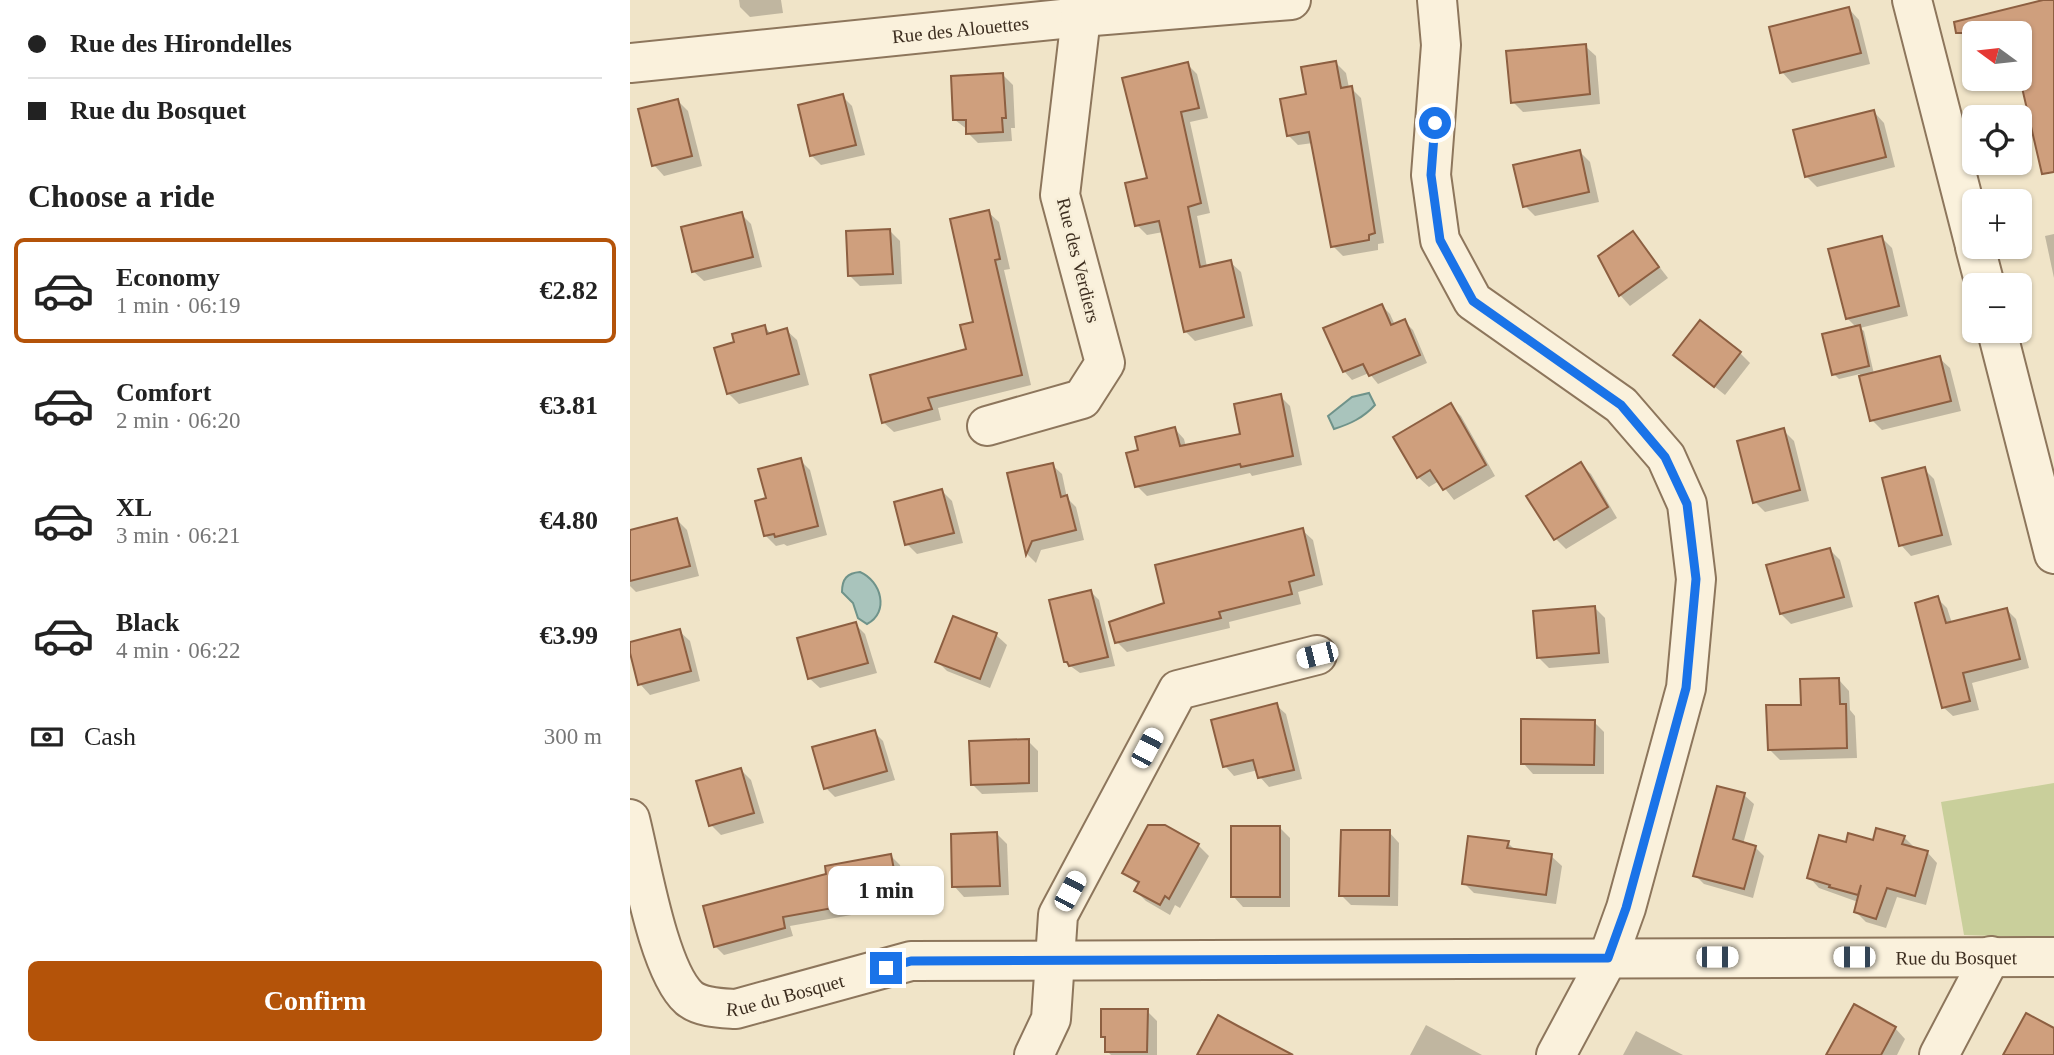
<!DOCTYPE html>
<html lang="en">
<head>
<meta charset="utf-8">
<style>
	body { margin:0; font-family:"Times New Roman",serif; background:#f6f6f6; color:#222; height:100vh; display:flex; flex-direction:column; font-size:26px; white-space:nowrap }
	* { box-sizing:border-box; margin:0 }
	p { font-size:23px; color:#767676 }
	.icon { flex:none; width:38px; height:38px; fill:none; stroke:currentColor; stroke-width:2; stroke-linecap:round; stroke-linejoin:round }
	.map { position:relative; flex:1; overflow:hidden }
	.panel { display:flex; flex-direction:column; background:#fff; width:630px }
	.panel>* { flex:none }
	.guide { display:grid; align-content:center; height:154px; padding:0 28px; background:#fff }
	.needle { width:46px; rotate:285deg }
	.tools { position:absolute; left:1332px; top:21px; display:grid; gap:14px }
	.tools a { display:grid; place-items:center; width:70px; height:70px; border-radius:10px; background:#fff; box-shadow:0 2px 5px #0004; font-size:35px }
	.end { position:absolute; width:32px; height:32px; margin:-16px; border:9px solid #1a73e8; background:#fff; box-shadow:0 0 0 4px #fff }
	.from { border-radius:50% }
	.bubble { position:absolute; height:49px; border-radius:10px; background:#fff; box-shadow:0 2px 5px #0004; font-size:23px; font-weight:700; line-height:49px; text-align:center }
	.car { position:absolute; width:21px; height:42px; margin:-21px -10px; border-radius:9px; box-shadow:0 0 5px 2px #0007; background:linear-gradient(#fff 24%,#345 0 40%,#fff 0 76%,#345 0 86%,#fff 0) }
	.guide b { display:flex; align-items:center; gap:24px; height:66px; font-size:26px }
	.guide b+b { border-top:2px solid #e0e0e0 }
	.guide i { width:18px; height:18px; background:#222 }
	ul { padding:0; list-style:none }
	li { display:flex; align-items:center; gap:21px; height:105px; margin:0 14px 10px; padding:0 14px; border:4px solid transparent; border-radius:10px }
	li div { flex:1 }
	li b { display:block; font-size:26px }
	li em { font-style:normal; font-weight:700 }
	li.current { border-color:#b45309 }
	li>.icon { width:63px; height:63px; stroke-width:1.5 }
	h2 { padding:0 28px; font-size:32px; line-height:84px }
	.pay { display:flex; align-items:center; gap:18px; height:77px; padding:0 28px; font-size:26px }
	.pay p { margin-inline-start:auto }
	.cta { display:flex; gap:14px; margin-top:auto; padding:14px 28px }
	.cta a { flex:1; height:80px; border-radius:10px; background:#b45309; color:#fff; font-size:28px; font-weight:700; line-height:80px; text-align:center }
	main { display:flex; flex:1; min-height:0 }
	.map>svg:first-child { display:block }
</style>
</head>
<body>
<main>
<section class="panel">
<div class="guide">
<b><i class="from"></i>Rue des Hirondelles</b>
<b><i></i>Rue du Bosquet</b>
</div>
<h2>Choose a ride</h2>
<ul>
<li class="current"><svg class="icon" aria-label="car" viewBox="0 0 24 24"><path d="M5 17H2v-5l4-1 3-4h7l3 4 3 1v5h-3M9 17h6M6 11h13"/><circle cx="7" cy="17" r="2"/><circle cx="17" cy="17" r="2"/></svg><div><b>Economy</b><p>1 min · 06:19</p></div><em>€2.82</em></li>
<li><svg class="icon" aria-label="car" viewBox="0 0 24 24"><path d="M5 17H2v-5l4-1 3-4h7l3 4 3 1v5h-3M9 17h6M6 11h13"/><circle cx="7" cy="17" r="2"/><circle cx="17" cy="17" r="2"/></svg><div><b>Comfort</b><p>2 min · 06:20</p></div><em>€3.81</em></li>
<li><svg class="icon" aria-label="car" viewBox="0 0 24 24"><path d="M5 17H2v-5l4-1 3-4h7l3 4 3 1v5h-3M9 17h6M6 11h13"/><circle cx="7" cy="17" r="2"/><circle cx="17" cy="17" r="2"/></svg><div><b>XL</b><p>3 min · 06:21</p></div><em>€4.80</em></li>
<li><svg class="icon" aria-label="car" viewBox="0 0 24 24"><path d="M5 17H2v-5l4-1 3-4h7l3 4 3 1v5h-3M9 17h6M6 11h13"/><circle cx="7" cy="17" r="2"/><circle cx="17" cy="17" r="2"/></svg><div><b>Black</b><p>4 min · 06:22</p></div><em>€3.99</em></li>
</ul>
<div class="pay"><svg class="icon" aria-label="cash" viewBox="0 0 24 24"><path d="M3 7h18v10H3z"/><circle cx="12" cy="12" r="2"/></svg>Cash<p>300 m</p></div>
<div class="cta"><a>Confirm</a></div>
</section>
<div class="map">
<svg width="1424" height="1055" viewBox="0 0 1424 1055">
	<rect width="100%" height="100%" fill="#f0e4c8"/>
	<path fill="#c9cf9b" d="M1424,783V938L1334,935L1311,802Z"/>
	<g fill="#a9c4bc" stroke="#6f938a" stroke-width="2">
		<path d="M739,393L745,405C733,418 720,424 704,429L698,416L722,397Z"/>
		<path d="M230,572C251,581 260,612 237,624L228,618L223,603L212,592C212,579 217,573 230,572Z"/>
	</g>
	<g fill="#0003">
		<path d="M109,0H151L153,13L120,17L110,7Z"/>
		<path d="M1420,0H1424V162L1419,164L1409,154L1390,72V33H1365L1360,15Z"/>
		<path d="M1219,9L1229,20L1240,64L1162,83L1152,72Z"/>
		<path d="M955,46L966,56L970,104L893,112L883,102Z"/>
		<path d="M706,63L716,73L719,88H721L731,98L754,243L748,244V250L713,256L703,246L683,143L668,145L658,135L678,96Z"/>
		<path d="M557,64L567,74L578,118L560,122L580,213L567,216L577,267L600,262L611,272L623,326L565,341L555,331L533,232L517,235L507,225L519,180Z"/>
		<path d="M373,75L383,85L385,128H381L382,141L348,143L338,133V130L325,120Z"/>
		<path d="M212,96L222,106L235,155L191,165L181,155Z"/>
		<path d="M48,101L58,111L72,166L34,176L24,165Z"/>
		<path d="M1244,112L1254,123L1265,167L1187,187L1177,177Z"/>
		<path d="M949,151L960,162L969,202L905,216L895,206Z"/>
		<path d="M358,212L369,222L380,269L374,270L401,385L308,408L311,420L264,432L253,422L338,351L345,323Z"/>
		<path d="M111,214L121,224L132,267L74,281L63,271Z"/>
		<path d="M260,231L270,241L272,284L230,286L220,276Z"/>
		<path d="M1003,233L1038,278L1000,306L990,295L971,256Z"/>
		<path d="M1424,234V278L1415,236Z"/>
		<path d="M1252,238L1262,248L1278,316L1230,328L1234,331L1244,374L1309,358L1320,368L1331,411L1252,430L1242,420L1230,374L1209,379L1204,374L1226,327L1217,318Z"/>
		<path d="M752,306L760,314L765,325L774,321L783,330L797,363L748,384L739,373L722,380L714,371Z"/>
		<path d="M135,327L141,334L156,330L167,340L179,385L109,404L98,393L106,344Z"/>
		<path d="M1110,353L1120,363L1095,395L1045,355Z"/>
		<path d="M650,396L660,406L672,465L622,476L620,473L517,496L507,486L545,429L554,439L556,447L612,435Z"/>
		<path d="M821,406L831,416L865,476L824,500L809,481L799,487L788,477Z"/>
		<path d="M1153,430L1164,441L1179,501L1135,512L1125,502Z"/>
		<path d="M170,460L180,470L197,535L157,546L154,544L146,546L136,536L138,500Z"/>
		<path d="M950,464L961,474L987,518L936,549L926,539Z"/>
		<path d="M422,465L432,474L437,498L446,507L454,540L411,550L406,563L398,555L379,475Z"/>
		<path d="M1294,469L1304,479L1322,545L1281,556L1271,545Z"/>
		<path d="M312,491L322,501L333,543L287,554L277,544Z"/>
		<path d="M47,520L57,530L69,576L6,592L0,586V532Z"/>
		<path d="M672,530L683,540L693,585L668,592L671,604L599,622L600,628L497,652L487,642L536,604Z"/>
		<path d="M1200,550L1210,560L1223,607L1161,624L1151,614Z"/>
		<path d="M461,592L469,600L485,666L450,673L435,662Z"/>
		<path d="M1307,598L1317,608L1322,623L1377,610L1386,619L1399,668L1342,683L1349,710L1323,716L1313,707Z"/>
		<path d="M965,608L975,618L979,663L919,668L908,657Z"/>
		<path d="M324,618L366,635L377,645L360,688L317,671L307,661Z"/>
		<path d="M225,624L235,634L247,673L190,688L179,678Z"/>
		<path d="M49,631L60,641L70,681L20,695L10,684L0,644Z"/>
		<path d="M1209,680L1219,691L1220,710L1225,716L1227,758L1150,760L1139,749L1172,707Z"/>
		<path d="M646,705L656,714L672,779L639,787L630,777L628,770L604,776L595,766Z"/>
		<path d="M964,722L974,732V774H903L893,763Z"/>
		<path d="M244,732L253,741L265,780L205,797L196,788Z"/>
		<path d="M398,741L408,751V792L352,794L342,784Z"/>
		<path d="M111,770L121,780L134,823L91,835L81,825Z"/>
		<path d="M1114,795L1124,804L1113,844L1125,847L1134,856L1123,898L1074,884L1065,875Z"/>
		<path d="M650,828L660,838V907H613L603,896Z"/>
		<path d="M759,832L769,843L768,906L721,905L711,895Z"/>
		<path d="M367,834L377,844L379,895L334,897L324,886Z"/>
		<path d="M1274,837L1285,848L1297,852L1307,863L1296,905L1267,897L1256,928L1236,922L1226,912L1228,902L1189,888L1179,877L1217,844Z"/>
		<path d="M878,843L886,851L921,856L932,866L926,904L844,893L834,883Z"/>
		<path d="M568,845L579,856L550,908L545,905L540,915L516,901L506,891L509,885L494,873Z"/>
		<path d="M261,856L270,865L277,905L160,926L163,936L94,955L85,946Z"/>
		<path d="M517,1011L527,1021V1055H481L477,1051V1041L473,1036Z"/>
		<path d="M796,1025L852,1055H780Z"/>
		<path d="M1265,1028L1275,1039L1267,1055H1198Z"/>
		<path d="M1006,1031L1053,1055H993Z"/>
	</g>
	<g fill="#cf9f7d" stroke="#8d5f41" stroke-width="2">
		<path d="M1413,0H1424V172L1412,174L1390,79V33H1326L1324,22Z"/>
		<path d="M1219,7L1231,53L1150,73L1139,27Z"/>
		<path d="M956,44L960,94L881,103L876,51Z"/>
		<path d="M706,61L711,88L722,86L745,233L739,235V240L701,247L679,132L657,136L650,99L676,94L671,67Z"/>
		<path d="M558,62L569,108L551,112L571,203L558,207L570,267L601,260L614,317L554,332L529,221L505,226L495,183L517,178L492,78Z"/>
		<path d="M373,73L376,118H372L373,132L336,134V120H323L321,76Z"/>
		<path d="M213,94L226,145L180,156L168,105Z"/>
		<path d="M48,99L62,156L22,166L8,109Z"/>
		<path d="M1244,110L1256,157L1175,177L1163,130Z"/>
		<path d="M950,150L959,192L893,207L883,165Z"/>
		<path d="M359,210L370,259L365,260L392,375L298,398L302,409L252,423L240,375L336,349L330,325L343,322L320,219Z"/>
		<path d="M112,212L123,257L62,272L51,227Z"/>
		<path d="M260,229L263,274L218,276L216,231Z"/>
		<path d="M1003,231L1029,267L989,296L968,256Z"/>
		<path d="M1252,236L1269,306L1216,319L1198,249Z"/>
		<path d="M752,304L761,325L775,319L790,355L739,376L733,364L713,372L693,328Z"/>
		<path d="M1070,320L1111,352L1084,387L1043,355Z"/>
		<path d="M135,325L137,334L157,328L169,374L97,394L84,348L104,342L102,334Z"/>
		<path d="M1230,325L1239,366L1202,375L1192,334Z"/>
		<path d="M1310,356L1321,401L1240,421L1229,376Z"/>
		<path d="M651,394L663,456L611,467L610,464L505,487L496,453L508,450L505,437L545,427L550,446L610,434L604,404Z"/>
		<path d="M821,403L856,465L813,490L800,470L787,478L763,437Z"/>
		<path d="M1154,428L1170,490L1123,503L1107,441Z"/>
		<path d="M171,458L188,526L145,537L144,534L134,536L125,501L136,498L128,469Z"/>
		<path d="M951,462L978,507L924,540L896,496Z"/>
		<path d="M423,463L431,497L437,495L446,530L402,541L396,555L377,473Z"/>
		<path d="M1295,467L1312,535L1269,546L1252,478Z"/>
		<path d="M312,489L324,533L275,545L264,502Z"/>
		<path d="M47,518L60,566L0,581V530Z"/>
		<path d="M673,528L684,575L659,582L662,594L589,612L591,618L485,643L479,622L534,603L525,565Z"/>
		<path d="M1200,548L1214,597L1150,614L1136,565Z"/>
		<path d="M461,590L478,657L439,666L437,662H434L419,600Z"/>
		<path d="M1308,596L1316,623L1377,608L1390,659L1333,673L1340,701L1312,708L1285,603Z"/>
		<path d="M965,606L969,653L907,658L903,611Z"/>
		<path d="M323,616L367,633L350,679L305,662Z"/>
		<path d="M226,622L238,663L178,679L167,638Z"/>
		<path d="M50,629L61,671L8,685L0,653V642Z"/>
		<path d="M1209,678L1210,704H1216L1217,748L1138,750L1136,705H1171L1170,679Z"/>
		<path d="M647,703L664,770L628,778L623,760L593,767L581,720Z"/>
		<path d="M891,719L965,720L964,765L891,764Z"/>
		<path d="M245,730L257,771L194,789L182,747Z"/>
		<path d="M399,739V783L341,785L339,741Z"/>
		<path d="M111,768L124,813L79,826L66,781Z"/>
		<path d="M1087,786L1115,793L1103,839L1126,846L1114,889L1063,876Z"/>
		<path d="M518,825H535L569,844L539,899L535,896L530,905L504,891L509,882L492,873Z"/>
		<rect x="601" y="826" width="49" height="71"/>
		<path d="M1246,828L1275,836L1272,844L1298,851L1285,896L1257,888L1246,919L1224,912L1231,885L1228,895L1199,887L1200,885L1177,878L1189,835L1216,842L1218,833L1243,840Z"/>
		<path d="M711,830H760L759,896H709Z"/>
		<path d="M367,832L370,886L322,887L321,834Z"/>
		<path d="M838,836L879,841L877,848L922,854L916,895L832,884Z"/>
		<path d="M261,854L269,896L153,917L155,928L84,947L73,906L196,874L195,866Z"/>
		<path d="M1224,1004L1266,1027L1251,1055H1196Z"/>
		<path d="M471,1009H518L517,1052H475V1037H471Z"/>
		<path d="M1396,1013L1424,1028V1055H1373Z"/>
		<path d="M588,1015L608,1026L663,1055H567Z"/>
	</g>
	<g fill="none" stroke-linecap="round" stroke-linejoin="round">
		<g stroke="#8d765c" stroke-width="42">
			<g id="minor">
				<path d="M807,0L811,45L801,175L810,240L843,301L991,405L1036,457L1057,504L1066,579L1056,688L996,908L978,958L926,1055"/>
				<path d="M1282,0L1344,242"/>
				<path id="s1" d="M0,63L451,17L661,0"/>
				<path d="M1345,247L1355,285"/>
				<path d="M1367,331L1424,554"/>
				<path d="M357,426L452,399L475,363L430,195L451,17L449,0"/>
				<path id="s2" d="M0,819C11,862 28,970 59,998C71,1008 91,1008 106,1009L281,961L1424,957"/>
				<path d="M404,1055L421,1019L428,915L548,690L687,655"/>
				<path d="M1309,1055L1361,956"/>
			</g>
		</g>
		<use href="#minor" stroke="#faf1dc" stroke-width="38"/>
	</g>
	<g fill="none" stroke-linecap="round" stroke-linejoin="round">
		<path stroke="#1a73e8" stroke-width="9" d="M256,968L281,961L978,958L996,908L1056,688L1066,579L1057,504L1035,457L991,405L843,301L810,240L801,175L805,123"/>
	</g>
	<g text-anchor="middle" stroke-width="5" stroke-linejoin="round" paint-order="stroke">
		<g font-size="19" fill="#3d2e20" stroke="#f7eed8">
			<text dy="7" stroke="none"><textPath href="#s1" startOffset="332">Rue des Alouettes</textPath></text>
			<text transform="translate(449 260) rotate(76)" y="7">Rue des Verdiers</text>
			<text dy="7" stroke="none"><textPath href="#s2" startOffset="1466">Rue du Bosquet</textPath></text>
			<text dy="7" stroke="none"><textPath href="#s2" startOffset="290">Rue du Bosquet</textPath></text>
		</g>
	</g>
</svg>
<div class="tools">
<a><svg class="needle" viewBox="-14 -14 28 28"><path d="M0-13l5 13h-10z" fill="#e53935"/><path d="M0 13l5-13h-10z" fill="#767676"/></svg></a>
<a><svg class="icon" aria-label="locate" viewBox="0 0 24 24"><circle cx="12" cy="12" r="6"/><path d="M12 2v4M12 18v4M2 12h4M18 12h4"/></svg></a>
<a>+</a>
<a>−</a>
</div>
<i class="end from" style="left:805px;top:123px"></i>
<i class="end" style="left:256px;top:968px"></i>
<div class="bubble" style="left:198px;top:866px;width:116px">1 min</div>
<i class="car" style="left:687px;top:655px;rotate:256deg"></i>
<i class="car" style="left:517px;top:748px;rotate:28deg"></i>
<i class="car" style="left:440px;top:891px;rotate:28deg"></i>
<i class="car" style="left:1087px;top:957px;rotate:90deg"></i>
<i class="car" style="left:1224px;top:957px;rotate:270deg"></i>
</div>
</main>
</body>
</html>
